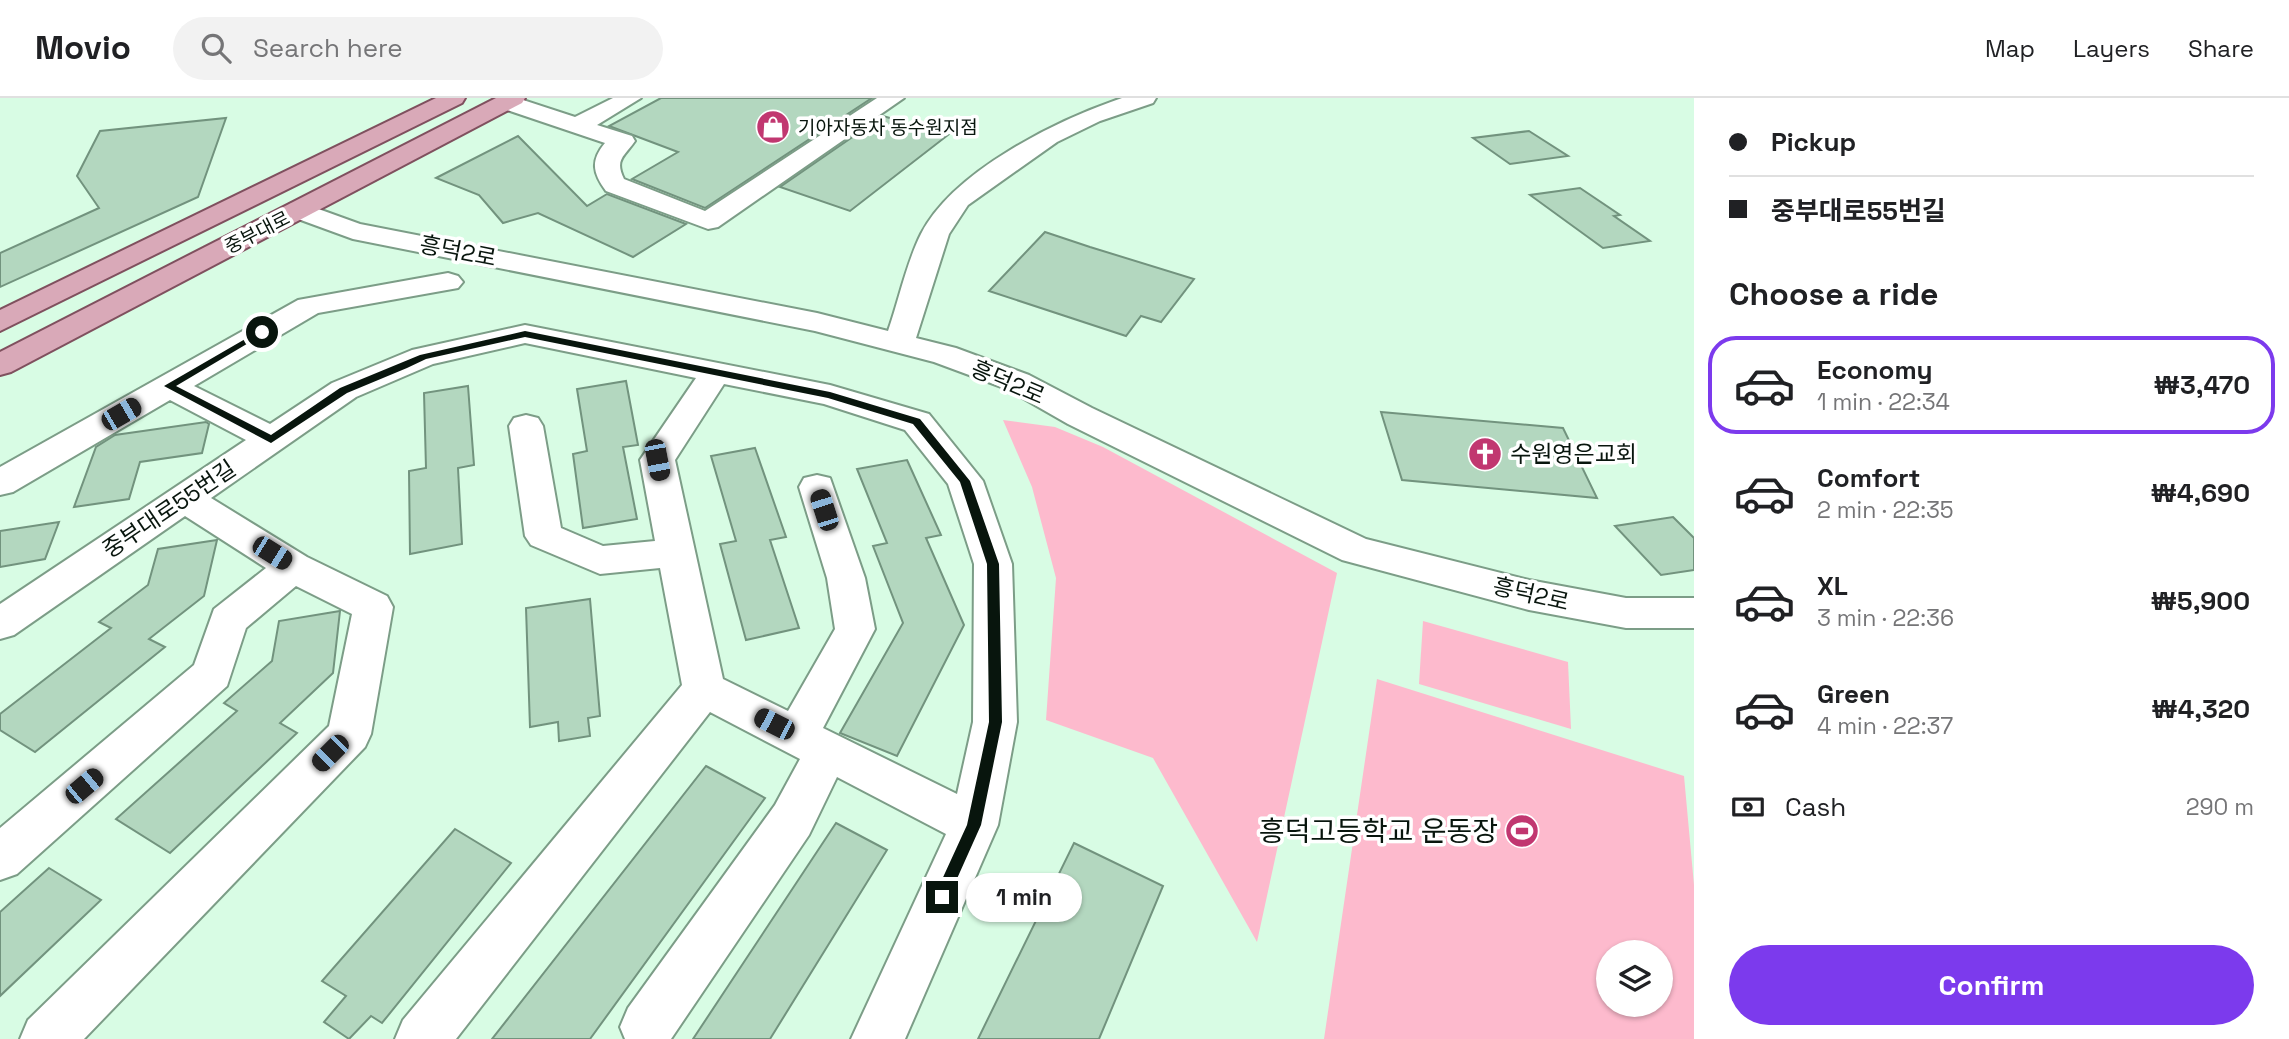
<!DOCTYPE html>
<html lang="en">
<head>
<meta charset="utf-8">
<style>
	body { margin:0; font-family:"Space Grotesk","Noto Sans KR",sans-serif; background:#f2f2f2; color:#202124; height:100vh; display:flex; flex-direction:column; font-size:26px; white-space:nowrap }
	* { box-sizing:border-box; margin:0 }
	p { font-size:23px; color:#757577 }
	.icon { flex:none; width:38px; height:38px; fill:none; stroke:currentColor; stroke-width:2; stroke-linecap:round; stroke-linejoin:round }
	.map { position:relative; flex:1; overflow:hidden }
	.details { display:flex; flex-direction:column; background:#fff; width:595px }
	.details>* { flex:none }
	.top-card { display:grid; align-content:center; height:154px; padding:0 35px; background:#fff }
	.buttons { position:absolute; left:1596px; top:842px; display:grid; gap:14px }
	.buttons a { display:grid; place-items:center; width:77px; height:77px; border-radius:50%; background:#fff; box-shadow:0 2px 5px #0004; font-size:35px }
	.end { position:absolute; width:32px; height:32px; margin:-16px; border:9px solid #08150d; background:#fff; box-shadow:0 0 0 4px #fff }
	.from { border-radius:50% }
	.bubble { position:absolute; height:49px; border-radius:24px; background:#fff; box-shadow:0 2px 5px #0004; font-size:23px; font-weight:800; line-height:49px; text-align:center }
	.car { position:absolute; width:21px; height:42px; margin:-21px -10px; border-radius:9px; box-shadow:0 0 5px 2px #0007; background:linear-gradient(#222 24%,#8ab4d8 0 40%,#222 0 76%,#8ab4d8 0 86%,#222 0) }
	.top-card b { display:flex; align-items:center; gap:24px; height:66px; font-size:26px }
	.top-card b+b { border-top:2px solid #e0e0e0 }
	.top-card i { width:18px; height:18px; background:#202124 }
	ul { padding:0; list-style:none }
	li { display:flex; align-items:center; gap:21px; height:98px; margin:0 14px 10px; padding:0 21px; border:4px solid transparent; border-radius:28px }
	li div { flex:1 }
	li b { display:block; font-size:26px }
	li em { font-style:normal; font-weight:800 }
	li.on { border-color:#7c3aed }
	li>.icon { width:63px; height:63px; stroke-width:1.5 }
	h2 { padding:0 35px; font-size:32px; line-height:84px }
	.pay { display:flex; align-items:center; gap:18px; height:77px; padding:0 35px; font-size:26px }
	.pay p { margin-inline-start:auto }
	.primary-button { display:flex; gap:14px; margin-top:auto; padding:14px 35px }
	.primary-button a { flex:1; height:80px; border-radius:42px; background:#7c3aed; color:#fff; font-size:28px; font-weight:800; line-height:80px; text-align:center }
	header { display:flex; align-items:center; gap:42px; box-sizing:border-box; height:98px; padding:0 35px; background:#fff; border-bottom:2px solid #e0e0e0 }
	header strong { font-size:33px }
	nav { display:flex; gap:38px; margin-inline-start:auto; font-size:24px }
	.search { width:490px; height:63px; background:#f2f2f2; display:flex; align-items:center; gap:18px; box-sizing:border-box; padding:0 24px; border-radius:38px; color:#757577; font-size:26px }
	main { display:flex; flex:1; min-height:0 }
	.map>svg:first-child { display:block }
</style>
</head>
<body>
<header>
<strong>Movio</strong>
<div class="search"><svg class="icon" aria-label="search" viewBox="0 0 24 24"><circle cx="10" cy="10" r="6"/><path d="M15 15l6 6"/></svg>Search here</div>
<nav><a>Map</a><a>Layers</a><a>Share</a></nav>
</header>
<main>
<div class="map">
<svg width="1694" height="941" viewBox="0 0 1694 941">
	<rect width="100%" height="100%" fill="#d8fce4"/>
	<g fill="#fdbacd" fill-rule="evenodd">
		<path d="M1003,322L1055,329L1103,349L1337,475L1257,844L1153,660L1046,622L1056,480L1032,389Z"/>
		<path d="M1423,523L1568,564L1571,631L1419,586Z"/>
		<path d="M1377,581L1684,678L1694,787V941H1324ZM1608,854H1661V906H1608Z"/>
	</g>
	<g fill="#b3d7bf" stroke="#72937e" stroke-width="2">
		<path d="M661,0H872L705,110L632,81L678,54L609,28Z"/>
		<path d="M883,18L948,37L850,113L780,89Z"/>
		<path d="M226,20L198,99L0,189V155L99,110L77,78L100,33Z"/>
		<path d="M1529,33L1568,58L1510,66L1473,40Z"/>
		<path d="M518,38L587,108L607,96L686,126L633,159L538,115L503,125L479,97L436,80Z"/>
		<path d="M1580,90L1620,117L1614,118L1650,143L1603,150L1530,97Z"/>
		<path d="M1045,134L1090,149L1194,181L1161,224L1141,218L1126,238L989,193Z"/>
		<path d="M626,283L638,347L623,349L637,421L583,430L573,356L587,353L577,291Z"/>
		<path d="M468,288L474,367L458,370L462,446L410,456L409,373L426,370L424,295Z"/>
		<path d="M1381,314L1563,330L1597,400L1402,382Z"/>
		<path d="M206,324L209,326L202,355L140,364L129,401L74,409L96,349L115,337Z"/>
		<path d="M755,350L786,439L770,442L799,530L746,542L720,446L736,443L711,358Z"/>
		<path d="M907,362L941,437L926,440L964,527L897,658L840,635L903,525L873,448L887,445L857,371Z"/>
		<path d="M1673,419L1694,440V472L1661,477L1615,428Z"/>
		<path d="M59,424L45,461L0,469V433Z"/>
		<path d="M217,442L204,498L149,541L165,549L35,654L0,632V616L111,530L99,524L148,487L158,451Z"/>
		<path d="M590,501L600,618L588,620L590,638L559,643L558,624L530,629L526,510Z"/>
		<path d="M340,513L333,575L280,625L297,635L170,755L116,721L237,613L224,605L272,563L279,523Z"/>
		<path d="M706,668L765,700L590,941H492Z"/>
		<path d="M836,725L887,752L770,941H693Z"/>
		<path d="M455,731L511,765L382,925L371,918L349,941L324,924L346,898L322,883Z"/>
		<path d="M1074,745L1163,788L1099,941H978Z"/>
		<path d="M49,770L101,802L0,898V814Z"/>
	</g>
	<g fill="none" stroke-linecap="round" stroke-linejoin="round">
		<g stroke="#7c9d87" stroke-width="4">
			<g id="minor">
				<path d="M497,0H517L575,19L613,0H641L597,27L632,38L635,43C625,58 614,61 624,81L705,113L877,0H904L718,129L708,131L606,93C593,75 590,63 605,45L498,9L494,4Z"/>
				<path d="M1122,0H1156L1153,5L1100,23L1057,44L968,107L949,136L916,240L956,250L1029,277L1092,310L1366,441L1529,482L1626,500H1694V530H1626L1529,512L1342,462L1068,326L1007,291L934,264L815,233L353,141L290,118L286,112L290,106L299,104L360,126L817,215L888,233C899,202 906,166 921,136C953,73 1057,22 1122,0Z"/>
				<path d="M448,175L458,178L463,184L458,190L318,215L194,288L270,326L332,285L412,252L525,227L830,287L929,316L983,383L1012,466L1017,624L998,727L905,941H851L946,736L837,679L809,737L671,941H625L620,929L628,910L775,707L800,661L710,614L456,941H395L403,922L682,587L660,470L600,476L531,447L525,438L509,328L514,320L526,317L538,320L543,328L561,430L603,448L655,443L640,362L696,280L525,245L433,266L356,299L211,400L307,459L387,498L393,509L371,636L365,649L84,941H20L28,922L329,628L352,516L296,488L246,530L227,588L17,776L0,782V730L194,567L214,511L266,470L185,418L14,537L0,541V506L246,342L170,302L13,394L0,397V369L298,202ZM724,286L824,306L905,332L948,386L974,466L973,624L957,696L823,630L875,531L865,480L830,380L817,377L804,380L799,389L827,480L835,531L788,613L723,581L675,362Z"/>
			</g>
		</g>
		<g stroke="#7f505e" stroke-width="4">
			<g id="major">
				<path d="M436,0H465L462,5L0,233V212Z"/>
				<path d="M496,0H525L522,5L11,274L0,277V254Z"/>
			</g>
		</g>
		<use href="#minor" fill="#fff" fill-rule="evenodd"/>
		<use href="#major" fill="#d9a9b8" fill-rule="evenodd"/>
	</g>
	<path fill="#08150d" d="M259,233L267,234L176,288L271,337L340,290L420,257L525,233L830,294L920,321L970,383L999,466L1002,624L981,727L947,803L942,805L934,799L967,727L989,624L987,466L960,384L913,326L828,300L525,239L426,261L407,270L347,295L271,345L164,288Z"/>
	<defs>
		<g id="shop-disc" transform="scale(1.75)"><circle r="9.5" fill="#c13770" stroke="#fff"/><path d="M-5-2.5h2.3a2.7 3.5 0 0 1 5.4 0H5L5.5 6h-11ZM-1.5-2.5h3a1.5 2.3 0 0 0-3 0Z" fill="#fff"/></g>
		<g id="church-disc" transform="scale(1.75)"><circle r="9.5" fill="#c13770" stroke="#fff"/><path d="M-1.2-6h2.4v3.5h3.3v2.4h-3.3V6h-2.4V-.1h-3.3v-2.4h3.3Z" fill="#fff"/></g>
		<g id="stadium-disc" transform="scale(1.75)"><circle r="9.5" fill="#c13770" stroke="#fff"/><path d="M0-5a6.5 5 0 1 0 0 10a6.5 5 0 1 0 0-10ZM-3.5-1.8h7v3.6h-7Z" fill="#fff"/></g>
	</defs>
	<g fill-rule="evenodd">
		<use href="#shop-disc" x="773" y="29"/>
		<use href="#church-disc" x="1485" y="356"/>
		<use href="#stadium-disc" x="1522" y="733"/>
	</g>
	<g text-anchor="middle" stroke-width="7" stroke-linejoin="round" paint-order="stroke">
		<g font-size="19" fill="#08150d" stroke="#fff" text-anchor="start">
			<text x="798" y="36">기아자동차 동수원지점</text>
		</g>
		<g font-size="19" fill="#08150d" stroke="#fff">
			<text transform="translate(257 134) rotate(-27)" y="7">중부대로</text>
		</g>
		<g font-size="23" fill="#08150d" stroke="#fff">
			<text transform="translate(458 153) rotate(11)" y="8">흥덕2로</text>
			<text transform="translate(1008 284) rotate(23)" y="8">흥덕2로</text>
			<text transform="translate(169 411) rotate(-34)" y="8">중부대로55번길</text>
			<text transform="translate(1531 496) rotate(13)" y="8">흥덕2로</text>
		</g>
		<g font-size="23" fill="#08150d" stroke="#fff" text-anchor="start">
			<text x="1510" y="364">수원영은교회</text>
		</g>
		<g font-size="28" fill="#08150d" stroke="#fff" text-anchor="end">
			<text x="1498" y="743">흥덕고등학교 운동장</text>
		</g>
	</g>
</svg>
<div class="buttons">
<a><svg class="icon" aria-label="layers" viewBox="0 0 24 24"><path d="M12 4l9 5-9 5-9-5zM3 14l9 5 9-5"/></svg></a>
</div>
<i class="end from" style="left:262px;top:234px"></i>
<i class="end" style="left:942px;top:799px"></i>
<div class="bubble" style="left:966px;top:775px;width:116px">1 min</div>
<i class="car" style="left:121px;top:316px;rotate:60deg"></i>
<i class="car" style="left:657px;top:362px;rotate:169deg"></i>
<i class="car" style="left:824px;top:412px;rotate:342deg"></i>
<i class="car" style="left:272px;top:455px;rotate:122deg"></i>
<i class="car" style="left:774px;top:626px;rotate:297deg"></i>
<i class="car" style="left:330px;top:655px;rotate:225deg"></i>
<i class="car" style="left:84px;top:688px;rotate:50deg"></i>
</div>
<section class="details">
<div class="top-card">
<b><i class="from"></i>Pickup</b>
<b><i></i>중부대로55번길</b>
</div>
<h2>Choose a ride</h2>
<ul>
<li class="on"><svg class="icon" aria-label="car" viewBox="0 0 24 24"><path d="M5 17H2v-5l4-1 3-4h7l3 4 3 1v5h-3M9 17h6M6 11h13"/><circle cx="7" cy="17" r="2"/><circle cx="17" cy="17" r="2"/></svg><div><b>Economy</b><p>1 min · 22:34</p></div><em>₩3,470</em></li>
<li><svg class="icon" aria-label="car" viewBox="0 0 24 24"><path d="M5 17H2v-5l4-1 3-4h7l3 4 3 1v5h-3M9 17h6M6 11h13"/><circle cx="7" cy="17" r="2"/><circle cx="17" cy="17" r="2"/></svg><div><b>Comfort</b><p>2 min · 22:35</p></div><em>₩4,690</em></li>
<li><svg class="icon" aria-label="car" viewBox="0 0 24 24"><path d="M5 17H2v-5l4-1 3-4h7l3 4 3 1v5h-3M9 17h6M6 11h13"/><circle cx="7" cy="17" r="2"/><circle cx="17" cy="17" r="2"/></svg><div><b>XL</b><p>3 min · 22:36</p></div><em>₩5,900</em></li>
<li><svg class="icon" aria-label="car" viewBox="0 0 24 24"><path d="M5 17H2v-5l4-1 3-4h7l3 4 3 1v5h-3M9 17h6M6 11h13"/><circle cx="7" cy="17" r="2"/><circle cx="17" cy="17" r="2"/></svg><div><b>Green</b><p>4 min · 22:37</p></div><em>₩4,320</em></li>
</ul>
<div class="pay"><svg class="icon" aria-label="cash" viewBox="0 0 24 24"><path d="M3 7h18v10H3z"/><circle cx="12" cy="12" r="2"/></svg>Cash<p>290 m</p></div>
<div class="primary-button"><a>Confirm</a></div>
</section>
</main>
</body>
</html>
